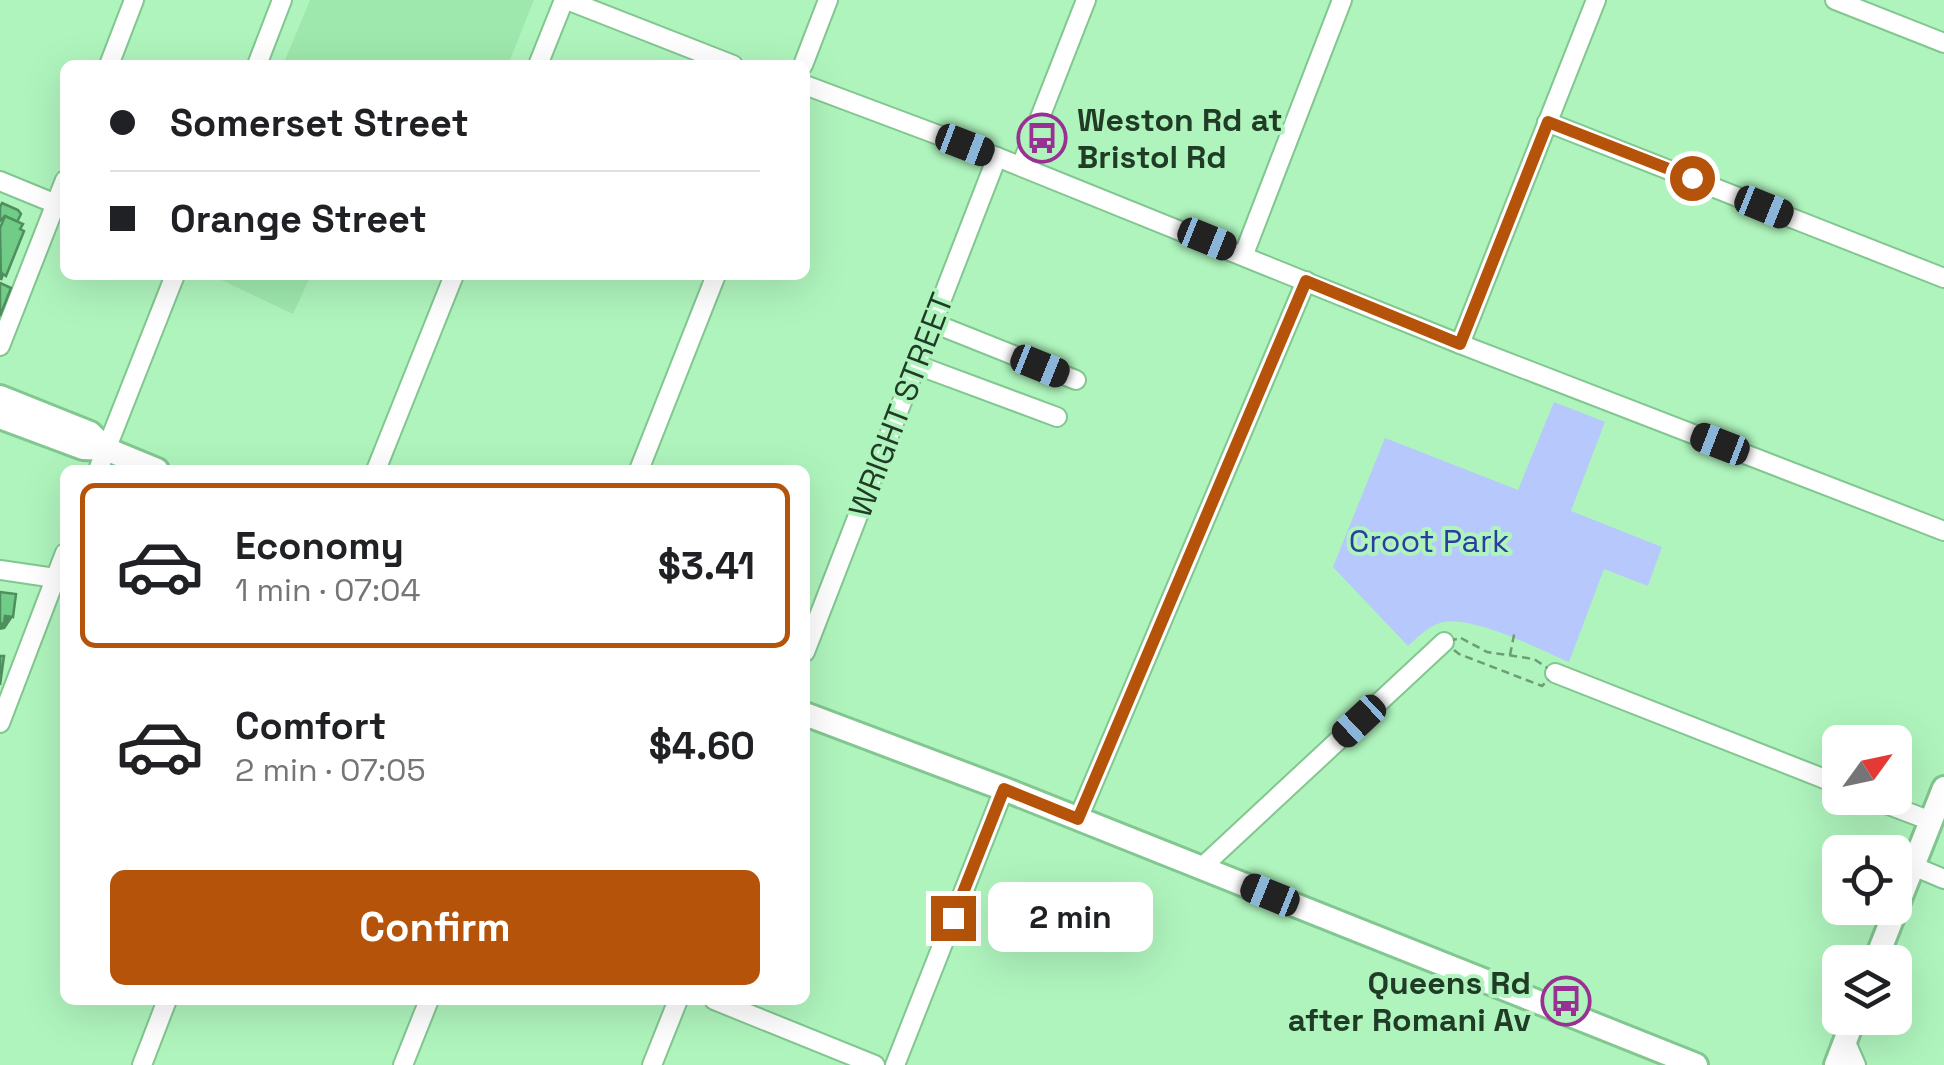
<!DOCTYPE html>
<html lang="en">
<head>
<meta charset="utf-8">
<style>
	body { margin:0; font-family:"Space Grotesk",sans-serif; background:#f6f6f6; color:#202124; height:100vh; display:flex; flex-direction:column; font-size:38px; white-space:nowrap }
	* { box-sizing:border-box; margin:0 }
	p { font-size:32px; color:#757577 }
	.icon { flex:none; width:55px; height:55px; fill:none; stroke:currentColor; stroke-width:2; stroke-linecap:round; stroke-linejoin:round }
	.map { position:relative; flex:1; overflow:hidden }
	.drawer { position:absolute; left:60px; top:465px; width:750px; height:540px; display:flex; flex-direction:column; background:#fff; border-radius:15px; box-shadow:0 10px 40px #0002 }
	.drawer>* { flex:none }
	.guide { position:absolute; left:60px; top:60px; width:750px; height:220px; border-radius:15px; box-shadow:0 10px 40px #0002; display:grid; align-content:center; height:220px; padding:0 50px; background:#fff }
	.needle { width:65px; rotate:57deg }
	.fabs { position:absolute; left:1822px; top:725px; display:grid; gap:20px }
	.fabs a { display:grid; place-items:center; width:90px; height:90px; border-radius:15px; background:#fff; box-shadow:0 10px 40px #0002; font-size:50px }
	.end { position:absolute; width:45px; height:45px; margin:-22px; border:12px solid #b45309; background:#fff; box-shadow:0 0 0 5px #fff }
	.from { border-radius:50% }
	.bubble { position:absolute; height:70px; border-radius:15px; background:#fff; box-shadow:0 10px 40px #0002; font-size:32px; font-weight:700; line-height:70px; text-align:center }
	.car { position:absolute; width:30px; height:60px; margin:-30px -15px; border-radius:12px; box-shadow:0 0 8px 2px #0007; background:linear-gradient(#222 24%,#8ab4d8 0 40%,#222 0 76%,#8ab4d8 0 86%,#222 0) }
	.guide b { display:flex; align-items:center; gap:35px; height:95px; font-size:38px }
	.guide b+b { border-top:2px solid #e0e0e0 }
	.guide i { width:25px; height:25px; background:#202124 }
	ul { padding:18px 0 0; list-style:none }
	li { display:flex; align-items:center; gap:30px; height:165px; margin:0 20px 15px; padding:0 30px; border:5px solid transparent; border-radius:15px }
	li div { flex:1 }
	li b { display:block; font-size:38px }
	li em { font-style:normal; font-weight:700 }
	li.on { border-color:#b45309 }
	li>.icon { width:90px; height:90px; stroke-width:1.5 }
	.action { display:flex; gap:20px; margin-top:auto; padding:20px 50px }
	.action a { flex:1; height:115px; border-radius:15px; background:#b45309; color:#fff; font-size:40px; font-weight:700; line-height:115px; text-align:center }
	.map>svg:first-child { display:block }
</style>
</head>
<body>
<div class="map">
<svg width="1944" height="1065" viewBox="0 0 1944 1065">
	<rect width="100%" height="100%" fill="#aff4bd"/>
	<g fill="#9ee8ad">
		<path d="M310,0H534L508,65H283Z"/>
		<path d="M211,275H311L293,314Z"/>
	</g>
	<path fill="#b6c8fc" d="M1554,402L1605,422L1571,511L1662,547L1648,586L1604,569L1569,662C1538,649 1472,614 1440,623C1427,627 1418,637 1408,646L1333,567L1385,438L1518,490Z"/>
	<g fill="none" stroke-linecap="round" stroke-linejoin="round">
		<g stroke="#82c690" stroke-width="22">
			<g id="minor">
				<path d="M567,0L733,65"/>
				<path d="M1835,0L1944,43"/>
				<path d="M109,65L134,0"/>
				<path d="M257,65L282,0"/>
				<path d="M538,65L564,0"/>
				<path d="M803,65L828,0"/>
				<path d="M805,85L997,157L1460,344L1944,531"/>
				<path d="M1547,122L1944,278"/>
				<path d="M1021,166L1086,0"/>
				<path d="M0,181L56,204"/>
				<path d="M1244,254L1342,0"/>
				<path d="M933,323L1076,380"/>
				<path d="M1460,344L1596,0"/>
				<path d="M0,346L65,180"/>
				<path d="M917,365L1057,417"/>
				<path d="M98,470L175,275"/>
				<path d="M376,470L454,275"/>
				<path d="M639,470L716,275"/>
				<path d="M0,570L55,578"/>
				<path d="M805,652L997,157"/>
				<path d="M1555,673L1840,785"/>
				<path d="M0,723L65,553"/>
				<path d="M1870,798L1931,821"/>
				<path d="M1078,819L1306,281"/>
				<path d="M1913,866L1944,879"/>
				<path d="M1201,868L1444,642"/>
				<path d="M714,1000L875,1065"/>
				<path d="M1845,1040L1856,1065"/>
				<path d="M142,1065L167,1000"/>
				<path d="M403,1065L429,1000"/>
				<path d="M652,1065L678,1000"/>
				<path d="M895,1065L1004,789"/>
			</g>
		</g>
		<g stroke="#82c690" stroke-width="28">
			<g id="major">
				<path d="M0,397L90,433L106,449L157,470"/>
				<path d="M0,417L83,448L106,449"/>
				<path d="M805,714L1004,789L1696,1065"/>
				<path d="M1875,962L1944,788"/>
				<path d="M1836,1065L1854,1018"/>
			</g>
		</g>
		<g stroke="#6b9d76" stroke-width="2.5" stroke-dasharray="8 5" stroke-linecap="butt">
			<path d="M1461,638L1487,652L1534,659L1555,673L1542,686L1459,654L1444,642Z"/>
			<path d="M1510,655L1515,630"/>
		</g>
		<use href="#minor" stroke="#fff" stroke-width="18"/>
		<use href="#major" stroke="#fff" stroke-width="22"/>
	</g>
	<path fill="#4f8f5e" d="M5,616L13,617L5,629L0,630V623Z"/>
	<g fill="#71cc87" stroke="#4f8f5e" stroke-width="2.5">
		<path d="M2,203L18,210L21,214L17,222L5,216L0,221V207Z"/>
		<path d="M5,216L23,224L20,229L24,231L6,276L3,274L1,280L0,228Z"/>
		<path d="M0,283L11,288L0,316Z"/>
		<path d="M0,592L16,594L13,617L5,616L4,624L0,623Z"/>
		<path d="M0,656H4L0,685Z"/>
	</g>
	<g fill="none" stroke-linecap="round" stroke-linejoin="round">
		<path stroke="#b45309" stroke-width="12" d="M953,918L1004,789L1078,819L1306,281L1460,344L1548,122L1692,178"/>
	</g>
	<defs>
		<g id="bus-ring" transform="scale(2.5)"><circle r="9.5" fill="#aff4bd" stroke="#993093" stroke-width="1.5"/><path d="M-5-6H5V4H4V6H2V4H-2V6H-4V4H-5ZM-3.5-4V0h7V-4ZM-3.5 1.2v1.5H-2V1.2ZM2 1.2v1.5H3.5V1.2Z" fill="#993093"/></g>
	</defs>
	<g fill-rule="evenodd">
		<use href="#bus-ring" x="1042" y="138"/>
		<use href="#bus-ring" x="1566" y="1001"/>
	</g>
	<g text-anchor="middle" stroke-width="8" stroke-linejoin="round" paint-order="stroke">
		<g font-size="32" font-weight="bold" fill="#203c26" stroke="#aff4bd" text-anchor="start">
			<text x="1077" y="131">Weston Rd at<tspan x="1077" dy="37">Bristol Rd</tspan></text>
			<text x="1531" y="994" text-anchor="end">Queens Rd<tspan x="1531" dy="37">after Romani Av</tspan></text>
		</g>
		<g font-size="32" fill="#203c26" stroke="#aff4bd">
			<text transform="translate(901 405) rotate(-69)" y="11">WRIGHT STREET</text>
		</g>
		<g font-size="32" fill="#2c3da0" stroke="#aff4bd">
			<text x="1429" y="552">Croot Park</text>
		</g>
	</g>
</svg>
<div class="fabs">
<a><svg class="needle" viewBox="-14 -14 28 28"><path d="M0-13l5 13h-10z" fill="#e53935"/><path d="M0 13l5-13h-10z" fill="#757577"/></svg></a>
<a><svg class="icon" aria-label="locate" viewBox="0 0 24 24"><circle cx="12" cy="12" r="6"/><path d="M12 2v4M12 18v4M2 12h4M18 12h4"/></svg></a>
<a><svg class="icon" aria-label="layers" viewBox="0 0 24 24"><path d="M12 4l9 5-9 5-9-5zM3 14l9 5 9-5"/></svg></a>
</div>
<i class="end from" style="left:1692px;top:178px"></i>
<i class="end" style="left:953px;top:918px"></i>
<div class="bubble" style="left:988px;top:882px;width:165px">2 min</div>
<i class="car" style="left:965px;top:145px;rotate:111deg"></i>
<i class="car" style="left:1764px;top:207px;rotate:112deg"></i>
<i class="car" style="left:1207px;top:239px;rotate:112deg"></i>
<i class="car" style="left:1040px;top:366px;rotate:112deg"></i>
<i class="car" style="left:1720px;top:444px;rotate:291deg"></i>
<i class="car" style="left:1359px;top:721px;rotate:227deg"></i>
<i class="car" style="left:1270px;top:895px;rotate:292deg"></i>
<div class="guide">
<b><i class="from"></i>Somerset Street</b>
<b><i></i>Orange Street</b>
</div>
<section class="drawer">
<ul>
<li class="on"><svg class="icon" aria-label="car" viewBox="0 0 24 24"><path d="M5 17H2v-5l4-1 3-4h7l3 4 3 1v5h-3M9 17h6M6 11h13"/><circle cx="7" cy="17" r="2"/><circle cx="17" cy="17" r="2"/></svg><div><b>Economy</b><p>1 min · 07:04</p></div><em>$3.41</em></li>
<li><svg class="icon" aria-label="car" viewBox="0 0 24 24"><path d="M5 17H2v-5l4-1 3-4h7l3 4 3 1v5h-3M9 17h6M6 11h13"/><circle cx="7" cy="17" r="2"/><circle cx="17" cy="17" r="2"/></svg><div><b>Comfort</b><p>2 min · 07:05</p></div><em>$4.60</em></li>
</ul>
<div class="action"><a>Confirm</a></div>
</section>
</div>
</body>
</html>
